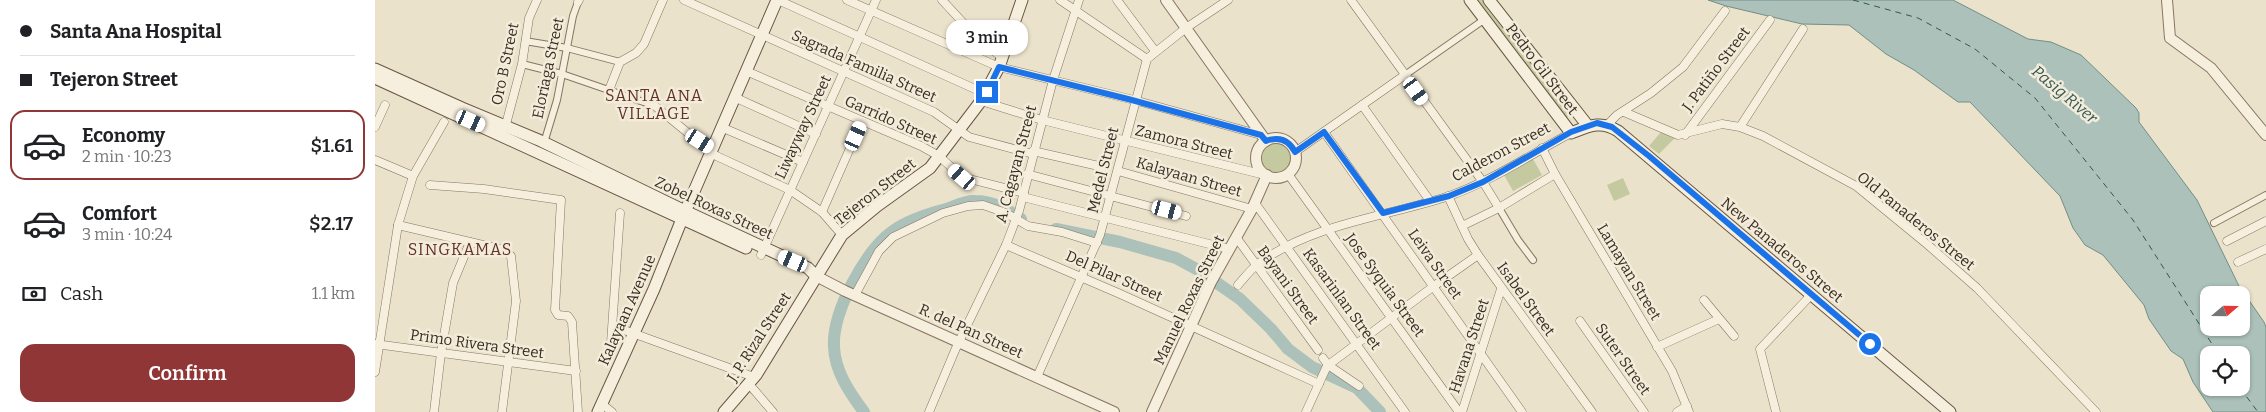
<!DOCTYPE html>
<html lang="en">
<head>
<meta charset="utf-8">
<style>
	body { margin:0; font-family:Bitter,serif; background:#f6f6f6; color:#202124; height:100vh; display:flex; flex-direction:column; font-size:19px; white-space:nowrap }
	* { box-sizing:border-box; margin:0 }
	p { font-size:16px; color:#757577 }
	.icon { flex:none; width:28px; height:28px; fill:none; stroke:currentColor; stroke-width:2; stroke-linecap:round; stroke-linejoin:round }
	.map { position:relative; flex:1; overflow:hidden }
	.panel { display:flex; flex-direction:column; background:#fff; width:375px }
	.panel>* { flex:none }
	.banner { display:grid; align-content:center; height:110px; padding:0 20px; background:#fff }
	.needle { width:32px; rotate:70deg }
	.buttons { position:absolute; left:1825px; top:286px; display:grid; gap:10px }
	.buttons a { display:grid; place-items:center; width:50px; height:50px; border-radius:10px; background:#fff; box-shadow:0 1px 4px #0004; font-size:25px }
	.end { position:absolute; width:22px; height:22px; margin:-11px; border:6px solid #1a73e8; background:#fff; box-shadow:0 0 0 2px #fff }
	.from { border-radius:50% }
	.bubble { position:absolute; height:35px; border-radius:15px; background:#fff; box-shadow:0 1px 4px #0004; font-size:16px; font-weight:600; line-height:35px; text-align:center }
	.car { position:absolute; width:15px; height:30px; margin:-15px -8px; border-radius:6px; box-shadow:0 0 4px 1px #0007; background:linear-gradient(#fff 24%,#345 0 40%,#fff 0 76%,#345 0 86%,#fff 0) }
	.banner b { display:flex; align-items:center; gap:18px; height:48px; font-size:19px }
	.banner b+b { border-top:1px solid #e0e0e0 }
	.banner i { width:12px; height:12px; background:#202124 }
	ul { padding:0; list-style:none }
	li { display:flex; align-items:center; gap:15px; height:70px; margin:0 10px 8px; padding:0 10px; border:2px solid transparent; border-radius:15px }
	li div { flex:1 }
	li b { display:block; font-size:19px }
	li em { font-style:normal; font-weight:600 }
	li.active { border-color:#913637 }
	li>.icon { width:45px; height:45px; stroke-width:1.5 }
	.pay { display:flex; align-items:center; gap:12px; height:55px; padding:0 20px; font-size:19px }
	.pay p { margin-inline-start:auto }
	.primary-button { display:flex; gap:10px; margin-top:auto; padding:10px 20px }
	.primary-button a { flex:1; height:58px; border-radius:15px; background:#913637; color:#fff; font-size:20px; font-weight:600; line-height:58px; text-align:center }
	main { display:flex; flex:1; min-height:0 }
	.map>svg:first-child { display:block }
</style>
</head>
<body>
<main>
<section class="panel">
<div class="banner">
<b><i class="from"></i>Santa Ana Hospital</b>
<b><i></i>Tejeron Street</b>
</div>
<ul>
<li class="active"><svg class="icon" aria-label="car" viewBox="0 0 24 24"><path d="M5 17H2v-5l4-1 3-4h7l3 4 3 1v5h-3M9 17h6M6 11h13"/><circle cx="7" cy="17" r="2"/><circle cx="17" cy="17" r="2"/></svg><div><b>Economy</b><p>2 min · 10:23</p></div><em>$1.61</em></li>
<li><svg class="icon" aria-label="car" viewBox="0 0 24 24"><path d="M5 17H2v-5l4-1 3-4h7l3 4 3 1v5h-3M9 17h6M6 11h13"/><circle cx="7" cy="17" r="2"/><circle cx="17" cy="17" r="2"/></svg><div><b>Comfort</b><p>3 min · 10:24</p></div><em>$2.17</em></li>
</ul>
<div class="pay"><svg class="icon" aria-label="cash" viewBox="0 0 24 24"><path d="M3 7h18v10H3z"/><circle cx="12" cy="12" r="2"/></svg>Cash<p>1.1 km</p></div>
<div class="primary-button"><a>Confirm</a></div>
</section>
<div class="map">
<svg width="1891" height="412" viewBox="0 0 1891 412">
	<rect width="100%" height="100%" fill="#ebe2cb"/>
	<g fill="#c4c99f">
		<path d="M1098,0H1109L1195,109L1194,116L1191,118Z"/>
		<path d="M1286,132L1300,138L1284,154L1274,146Z"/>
		<circle cx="902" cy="158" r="15"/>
		<path d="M1158,159L1167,175L1138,191L1129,175Z"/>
		<path d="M1248,178L1255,194L1239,201L1232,185Z"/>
	</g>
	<path fill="#abc1ba" stroke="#728f87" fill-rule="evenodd" d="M1333,0H1578L1653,39L1676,42L1706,55L1761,108L1764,113V122L1822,200L1864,286L1889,322L1891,327V412H1838L1818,382L1808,359L1796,351L1774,319L1769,305L1728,255L1710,245L1698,228L1685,196L1595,102H1583L1539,70L1511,54L1474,25L1427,24L1351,6ZM1834,295H1866V328H1834ZM1834,355H1866V388H1834Z"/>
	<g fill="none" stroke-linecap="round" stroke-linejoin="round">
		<g stroke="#abc1ba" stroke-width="12">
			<path d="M681,229L745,242L801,258L825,271L865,299L896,329L913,349L937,367L982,388L1005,412"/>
			<path d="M489,412C475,393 460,372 459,347C457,312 490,251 518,231C531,221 556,213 571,209C580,206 591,200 600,201C618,201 632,209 646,219"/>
		</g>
		<g stroke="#335755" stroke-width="1" stroke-dasharray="6 5" stroke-linecap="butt">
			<path d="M1478,0L1543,18L1600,49L1660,98L1758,220L1844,355"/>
			<path d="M1865,388L1883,412"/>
		</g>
		<g stroke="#877560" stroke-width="8">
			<g id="pedestrian">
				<path d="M150,41L192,48L245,62"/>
				<path d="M147,64L187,74L280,106"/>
				<path d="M1030,75L1110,19"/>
				<path d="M169,143L182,100L198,16L203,2"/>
				<path d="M1124,208L1143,240L1158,260"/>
				<path d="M1839,223L1891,195"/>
			</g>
		</g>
		<g stroke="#877560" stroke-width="9">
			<g id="minor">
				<path d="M309,0L559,112L594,137L658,154"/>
				<path d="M403,0L600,89L612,92"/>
				<path d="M472,0L624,67L759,100L886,135"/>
				<path d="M567,0L605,41L628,58"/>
				<path d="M685,0L772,59"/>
				<path d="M742,0L780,51"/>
				<path d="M976,0L1108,182L1124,208"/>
				<path d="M203,2L204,0"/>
				<path d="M371,71L546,146L564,156L587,177L649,193"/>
				<path d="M234,90L245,62L261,53L269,44L288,0"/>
				<path d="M359,97L441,134"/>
				<path d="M606,101L667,120L890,175"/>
				<path d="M987,105L1055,201"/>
				<path d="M280,106L313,133L337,149"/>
				<path d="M1249,112L1303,135L1347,124L1365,127L1388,136L1481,186L1553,245L1602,288L1721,412"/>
				<path d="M1232,125L1242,115L1276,93L1308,67L1350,11"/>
				<path d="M0,127L10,105"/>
				<path d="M346,127L428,162"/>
				<path d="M1365,127L1428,29"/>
				<path d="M130,128L147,64L154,18L162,0"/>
				<path d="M949,132L1147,412"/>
				<path d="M1310,135L1395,20"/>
				<path d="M1167,148L1180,174L1297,371L1314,412"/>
				<path d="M658,151L728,167"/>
				<path d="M920,152L1030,75"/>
				<path d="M335,153L415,190L447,212L467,235"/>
				<path d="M0,160L38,176"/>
				<path d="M743,171L877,209"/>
				<path d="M652,174L811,216"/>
				<path d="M913,174L1084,412"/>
				<path d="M55,185L109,189L186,200L180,310L183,315L193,316L197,322L203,412"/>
				<path d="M1073,196L1093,239L1103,255L1217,412"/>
				<path d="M648,197L854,249"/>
				<path d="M880,203L1030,412"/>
				<path d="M447,212L487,121"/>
				<path d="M23,225L129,250L136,256L141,301L127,412"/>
				<path d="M1087,226L1124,208L1180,174"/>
				<path d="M861,237L943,350"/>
				<path d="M1852,241L1891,221"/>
				<path d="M631,245L743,293L944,384"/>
				<path d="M386,255L501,0"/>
				<path d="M1863,262L1891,249"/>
				<path d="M863,285C870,277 876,269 884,263C940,223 1011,217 1074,196C1117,181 1156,154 1196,133"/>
				<path d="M480,295L504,251L518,237L568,213L593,206L608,205L631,213L653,226L687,232L722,243"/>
				<path d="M1329,300L1359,336"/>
				<path d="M1205,321L1269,412"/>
				<path d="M238,326L379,377"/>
				<path d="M236,343L245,213"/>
				<path d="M0,344L201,371"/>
				<path d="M1282,347L1344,319"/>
				<path d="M948,358L953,365L984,386"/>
				<path d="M0,372L23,225L38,176L69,122"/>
				<path d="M662,377L725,235L772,59L811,28L853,0"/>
				<path d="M374,384L398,412"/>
				<path d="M227,404L237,412"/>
				<path d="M59,412L66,353L78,283L95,242"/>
				<path d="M554,412L581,348L631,245L644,211L678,80L704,0"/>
				<path d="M931,412L952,366L1059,286L1103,255"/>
				<path d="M1087,412L1126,289"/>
				<path d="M1302,412L1312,406"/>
				<path d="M1401,412L1385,349L1436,295"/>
			</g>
		</g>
		<g stroke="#877560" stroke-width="12">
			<g id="tertiary">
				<path d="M791,0L891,141"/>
				<path d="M1792,0L1795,38L1836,68L1891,135"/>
				<circle cx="901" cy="158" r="20"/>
				<path d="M441,276L470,291L739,412"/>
				<path d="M777,412L836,282L877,209L892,175"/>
			</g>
		</g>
		<g stroke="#695643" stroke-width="13">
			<g id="secondary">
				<path d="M1095,0L1196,133C1214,126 1226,120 1243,131L1575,412"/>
				<path d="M1114,0L1213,126"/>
				<path d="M0,69L87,108L166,141L310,211L433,268L441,276"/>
				<path d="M0,78L371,248"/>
				<path d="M223,412L279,289L307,219L402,0"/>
				<path d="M349,412L381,375L467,235L502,206L555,168L606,101L624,67L647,0"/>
			</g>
		</g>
		<use href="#pedestrian" stroke="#f7efde" stroke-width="6"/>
		<use href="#minor" stroke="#f7efde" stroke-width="8"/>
		<use href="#tertiary" stroke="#f7efde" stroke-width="10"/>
		<use href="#secondary" stroke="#f7efde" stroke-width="11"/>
	</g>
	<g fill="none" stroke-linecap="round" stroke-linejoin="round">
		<path stroke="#1a73e8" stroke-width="6" d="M612,92L624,67L753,99L886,135L891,141C904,136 914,140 920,152L949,132L1008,213L1074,196L1108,182L1196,132L1222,123L1237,127L1274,156L1495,344"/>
	</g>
	<g text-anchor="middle" stroke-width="5" stroke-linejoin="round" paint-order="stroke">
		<g font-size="15" fill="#392d22" stroke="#f3ecda">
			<text transform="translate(130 64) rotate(-78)" y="5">Oro B Street</text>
			<text transform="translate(489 66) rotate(24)" y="5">Sagrada Familia Street</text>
			<text transform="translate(173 68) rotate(-78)" y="5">Eloriaga Street</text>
			<text transform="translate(1167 69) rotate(53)" y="5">Pedro Gil Street</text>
			<text transform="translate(1341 69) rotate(-53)" y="5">J. Patiño Street</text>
			<text transform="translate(516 120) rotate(24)" y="5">Garrido Street</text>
			<text transform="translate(428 127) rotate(-65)" y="5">Liwayway Street</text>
			<text transform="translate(809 142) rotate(14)" y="5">Zamora Street</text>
			<text transform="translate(1126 152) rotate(-28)" y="5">Calderon Street</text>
			<text transform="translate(641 164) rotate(-75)" y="5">A. Cagayan Street</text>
			<text transform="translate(728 170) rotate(-76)" y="5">Medel Street</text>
			<text transform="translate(814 177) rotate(16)" y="5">Kalayaan Street</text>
			<text transform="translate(500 192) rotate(-38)" y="5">Tejeron Street</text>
			<text transform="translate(339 208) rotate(25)" y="5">Zobel Roxas Street</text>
			<text transform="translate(1541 221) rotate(39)" y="5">Old Panaderos Street</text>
			<text transform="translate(1407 250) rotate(40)" y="5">New Panaderos Street</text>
			<text transform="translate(1060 264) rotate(55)" y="5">Leiva Street</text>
			<text transform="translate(1254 272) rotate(59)" y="5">Lamayan Street</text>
			<text transform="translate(739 276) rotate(24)" y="5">Del Pilar Street</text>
			<text transform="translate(913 285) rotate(54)" y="5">Bayani Street</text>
			<text transform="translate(1010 285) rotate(54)" y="5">Jose Syquia Street</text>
			<text transform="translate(967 299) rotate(54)" y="5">Kasarinlan Street</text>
			<text transform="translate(1151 299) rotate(54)" y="5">Isabel Street</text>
			<text transform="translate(814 300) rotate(-64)" y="5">Manuel Roxas Street</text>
			<text transform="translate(252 310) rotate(-66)" y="5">Kalayaan Avenue</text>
			<text transform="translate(596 331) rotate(24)" y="5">R. del Pan Street</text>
			<text transform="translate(384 337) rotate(-57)" y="5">J. P. Rizal Street</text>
			<text transform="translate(102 344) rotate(8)" y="5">Primo Rivera Street</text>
			<text transform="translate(1094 346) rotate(-72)" y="5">Havana Street</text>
			<text transform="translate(1248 359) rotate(55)" y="5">Suter Street</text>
		</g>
		<g font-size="16" font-style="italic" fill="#335755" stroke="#f3ecda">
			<text transform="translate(1690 94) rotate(40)" y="6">Pasig River</text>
		</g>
		<g font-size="16" letter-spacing="1" fill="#623226" stroke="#f3ecda">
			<text x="279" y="101">SANTA ANA<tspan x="279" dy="18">VILLAGE</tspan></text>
			<text x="85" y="255">SINGKAMAS</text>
		</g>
	</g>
</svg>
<div class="buttons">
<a><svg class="needle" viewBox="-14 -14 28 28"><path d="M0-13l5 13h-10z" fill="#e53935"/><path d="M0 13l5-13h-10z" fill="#757577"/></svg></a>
<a><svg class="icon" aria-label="locate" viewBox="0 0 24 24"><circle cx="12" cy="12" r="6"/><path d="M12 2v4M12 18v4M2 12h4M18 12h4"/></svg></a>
</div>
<i class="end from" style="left:1495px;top:344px"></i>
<i class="end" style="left:612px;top:92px"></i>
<div class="bubble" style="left:571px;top:20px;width:82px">3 min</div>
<i class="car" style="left:1041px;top:91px;rotate:144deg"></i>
<i class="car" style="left:96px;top:121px;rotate:114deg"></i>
<i class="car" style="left:481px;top:136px;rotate:24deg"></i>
<i class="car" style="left:325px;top:141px;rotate:123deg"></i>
<i class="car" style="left:587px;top:177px;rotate:311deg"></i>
<i class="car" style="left:792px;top:210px;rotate:105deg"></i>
<i class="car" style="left:418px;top:261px;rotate:293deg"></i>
</div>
</main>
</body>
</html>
